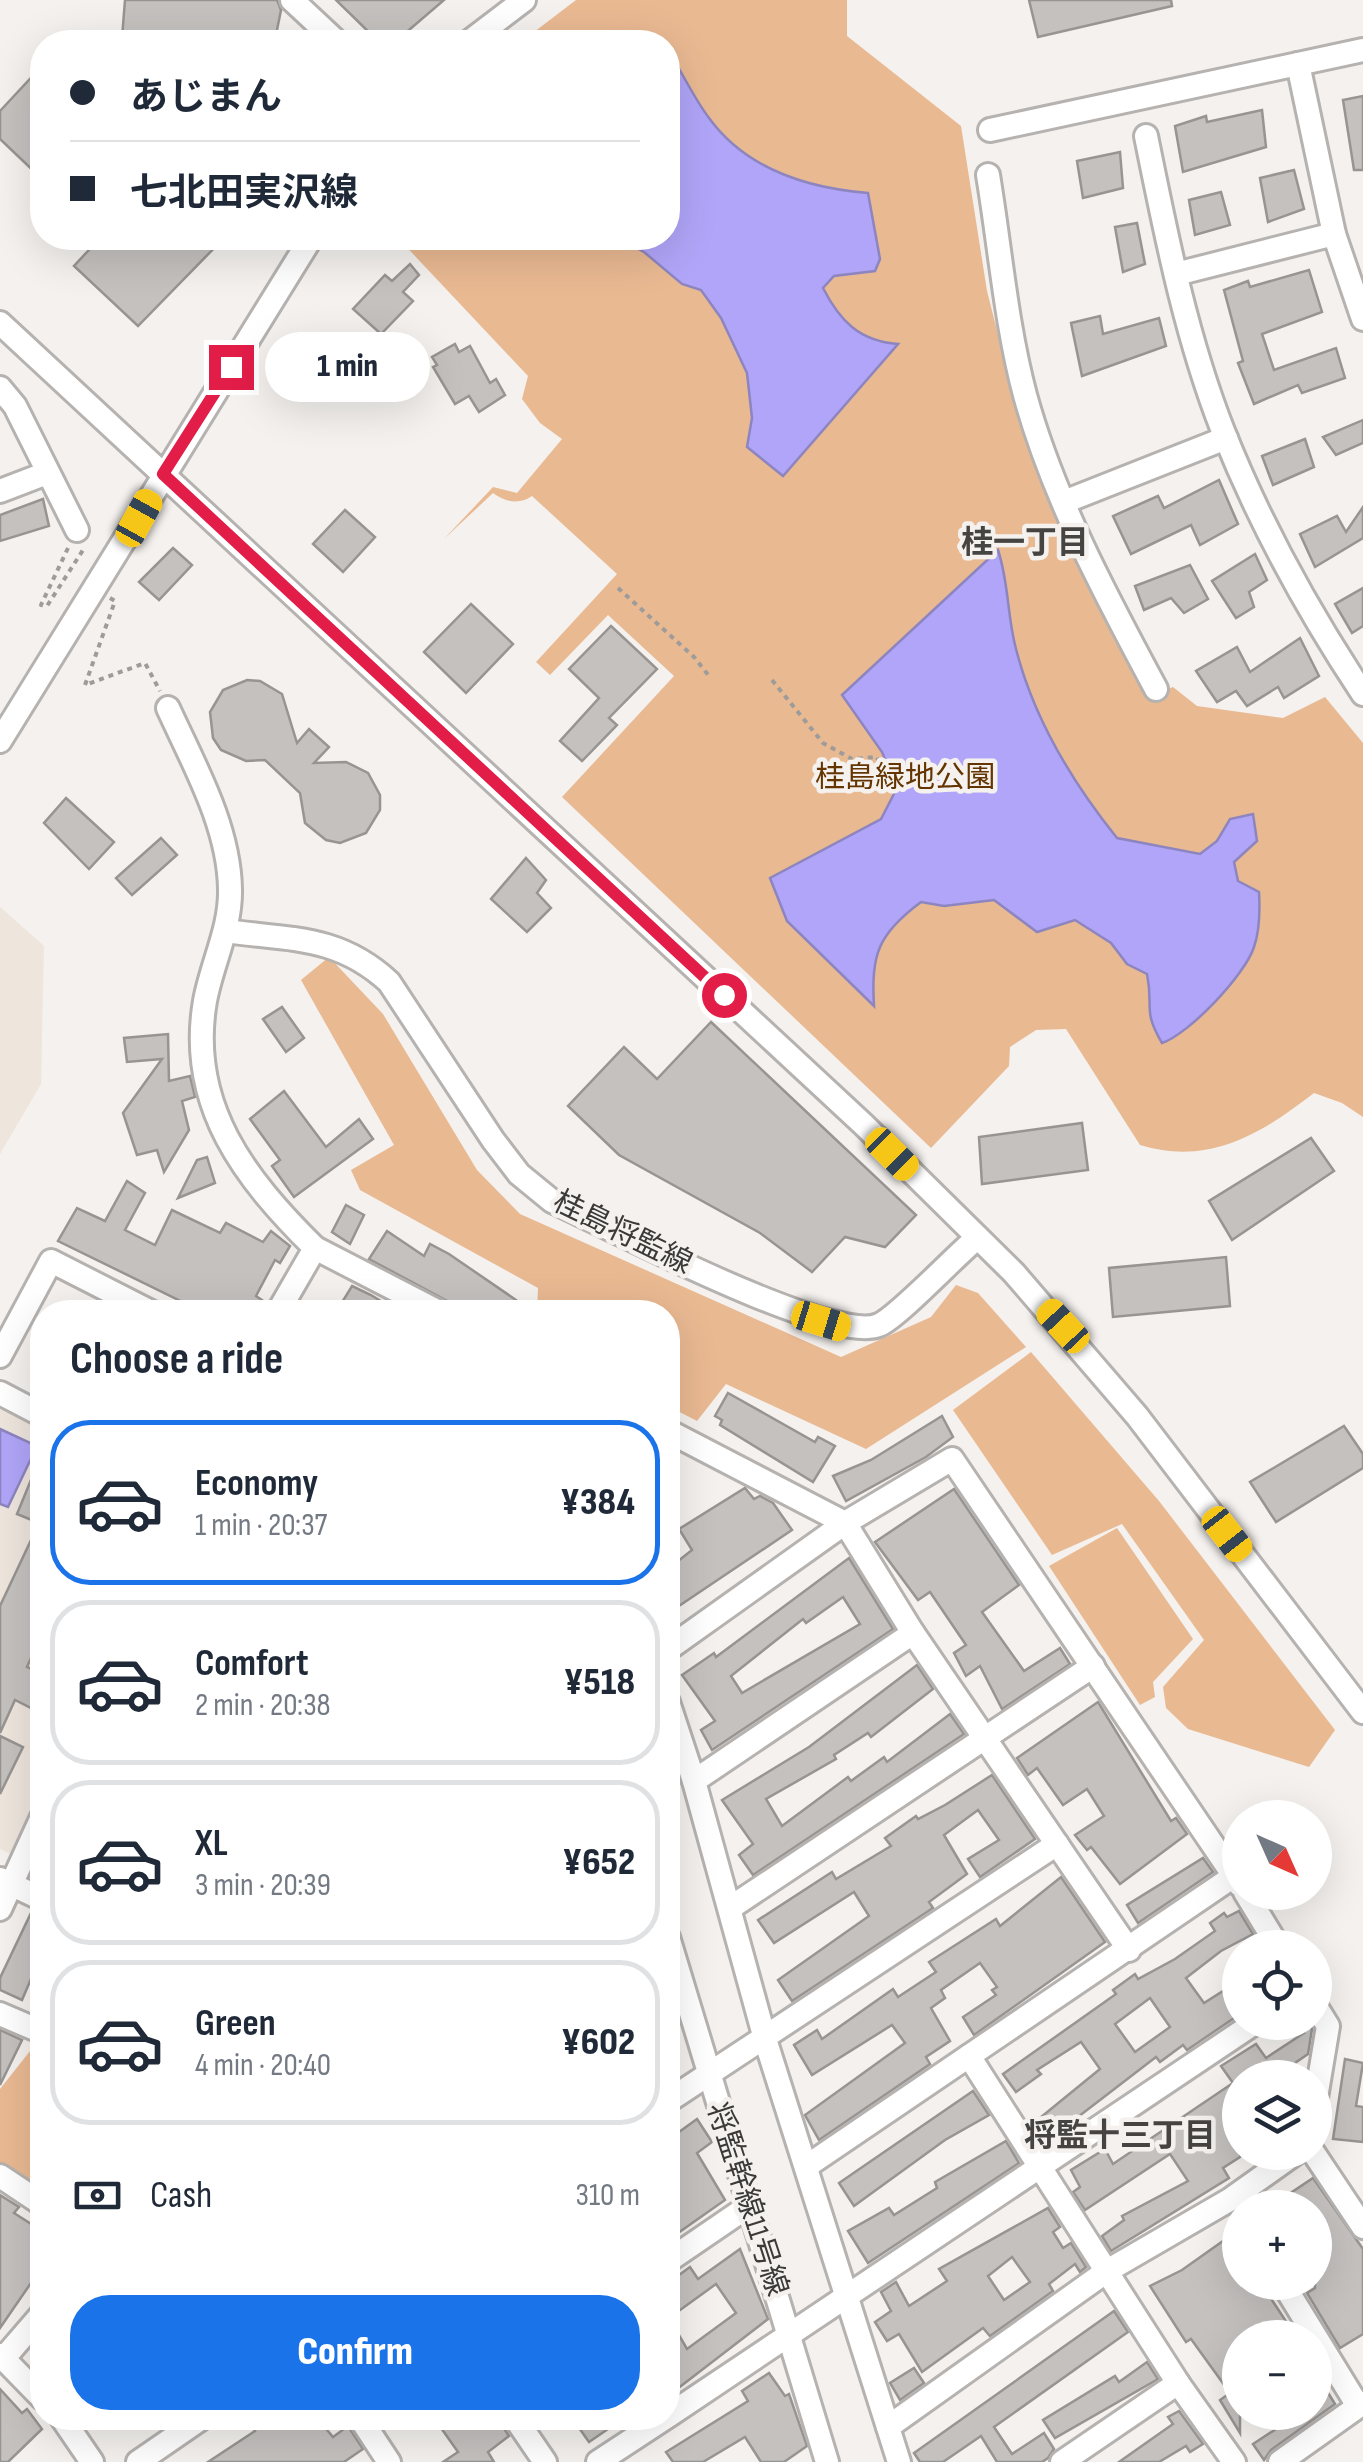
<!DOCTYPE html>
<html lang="en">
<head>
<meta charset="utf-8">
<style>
	body { margin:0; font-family:"Sofia Sans Condensed","Noto Sans JP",sans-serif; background:#f6f6f7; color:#1f2937; height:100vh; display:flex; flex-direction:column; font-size:38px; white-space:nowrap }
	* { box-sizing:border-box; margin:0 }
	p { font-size:32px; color:#747a83 }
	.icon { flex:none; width:55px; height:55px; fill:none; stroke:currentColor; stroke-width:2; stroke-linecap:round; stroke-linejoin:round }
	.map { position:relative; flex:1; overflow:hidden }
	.drawer { position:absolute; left:30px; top:1300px; width:650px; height:1130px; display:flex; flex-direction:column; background:#fff; border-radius:40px; box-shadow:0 10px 40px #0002 }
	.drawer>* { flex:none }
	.guide { position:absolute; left:30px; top:30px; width:650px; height:220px; border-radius:40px; box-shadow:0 10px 40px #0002; display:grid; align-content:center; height:220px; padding:0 40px; background:#fff }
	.needle { width:65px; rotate:135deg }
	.tools { position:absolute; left:1222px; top:1800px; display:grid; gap:20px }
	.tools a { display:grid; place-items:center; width:110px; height:110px; border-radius:50%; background:#fff; box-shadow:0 10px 40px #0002; font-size:50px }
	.end { position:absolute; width:45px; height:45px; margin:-22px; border:12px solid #e11d48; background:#fff; box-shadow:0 0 0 5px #fff }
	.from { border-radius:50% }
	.bubble { position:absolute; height:70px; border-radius:35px; background:#fff; box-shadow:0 10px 40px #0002; font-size:32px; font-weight:800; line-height:70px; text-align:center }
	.car { position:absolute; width:30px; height:60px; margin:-30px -15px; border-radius:12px; box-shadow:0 0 8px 2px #0007; background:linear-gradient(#f5c518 24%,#345 0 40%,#f5c518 0 76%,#345 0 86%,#f5c518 0) }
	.guide b { display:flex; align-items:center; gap:35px; height:95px; font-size:38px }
	.guide b+b { border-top:2px solid #e0e1e3 }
	.guide i { width:25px; height:25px; background:#1f2937 }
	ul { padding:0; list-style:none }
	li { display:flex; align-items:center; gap:30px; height:165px; margin:0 20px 15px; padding:0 20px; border:5px solid #e0e1e3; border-radius:40px }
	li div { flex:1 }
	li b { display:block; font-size:38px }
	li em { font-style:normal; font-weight:800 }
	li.current { border-color:#1a73e8 }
	li>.icon { width:90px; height:90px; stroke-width:1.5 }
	h2 { padding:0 40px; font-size:45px; line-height:120px }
	.pay { display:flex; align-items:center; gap:25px; height:110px; padding:0 40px; font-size:38px }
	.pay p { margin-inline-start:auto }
	.button { display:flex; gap:20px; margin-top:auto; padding:20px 40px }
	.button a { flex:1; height:115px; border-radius:40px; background:#1a73e8; color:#fff; font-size:40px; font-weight:800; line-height:115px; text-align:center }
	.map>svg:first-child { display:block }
</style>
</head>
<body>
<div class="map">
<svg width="1363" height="2462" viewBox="0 0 1363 2462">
	<rect width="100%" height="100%" fill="#f4f1ee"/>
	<g fill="#eee5dd">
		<path d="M0,907L44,946L41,1084L0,1154Z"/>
		<path d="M0,1406L42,1425V1797L15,1856L0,1849Z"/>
	</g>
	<g fill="#e9b992">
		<path d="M576,0H847V36L961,126L987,291L1019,417L1148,697L1173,687L1197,706L1283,718L1325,697L1363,743V1117L1342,1103L1314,1093C1261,1134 1209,1166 1140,1145L1066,1029L1036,1030L1010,1047L1009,1066L931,1148L562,797L674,676L608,615L550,675L536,662L617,574L532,496C519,505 505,502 493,493L444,539L493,487L517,493L562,439L540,423L522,399L528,376L398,238H668V42H521Z"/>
		<path d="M329,957L383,1014L477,1170L520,1214L841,1357L931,1317L956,1285L978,1293L1026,1347L866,1449L726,1384L697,1421L668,1406V1312H537L538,1288L360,1190L351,1170L394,1145L301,980Z"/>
		<path d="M1031,1352L1159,1501L1335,1730L1309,1767L1188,1729L1166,1708L1163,1687L1204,1640L1122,1524L1052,1555L953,1410Z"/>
		<path d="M1117,1528L1193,1639L1153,1682L1155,1697L1140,1705L1049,1566Z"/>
		<path d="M34,2046L42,2051V2189L0,2163V2089Z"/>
	</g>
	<g fill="#b0a5f8" stroke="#8d85bf" stroke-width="2.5">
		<path d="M668,51C683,73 693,97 709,118C746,169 807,188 868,193L880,259L875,271L834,276L823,288C840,321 859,341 898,344L783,476L747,447L752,418L747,373L721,318L701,290L682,284L644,252L617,238H668Z"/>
		<path d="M998,550C1009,583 1007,616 1016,649C1034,719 1072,782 1117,838L1200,854L1217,841L1230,819L1253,814L1257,841L1234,862L1238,881L1259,892C1260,910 1260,930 1254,947C1245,975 1189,1034 1162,1043C1142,1009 1154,1008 1147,974L1127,964L1111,943L1075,920L1037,932L994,900L944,906L921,902C878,934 871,954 874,1006L787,921L770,878L881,819L897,788L882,752L842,695Z"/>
		<path d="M0,1429L37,1446L8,1507L0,1504Z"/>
	</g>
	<g fill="#c4c1bf" stroke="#979492" stroke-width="2.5" fill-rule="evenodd">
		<path d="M125,0H277L281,10L275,40L122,38Z"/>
		<path d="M336,0H444L395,42H379Z"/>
		<path d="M1029,0H1171L1172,6L1038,37Z"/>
		<path d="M42,66V179L0,139V111Z"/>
		<path d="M1363,96V170H1354L1343,100Z"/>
		<path d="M1262,110L1266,147L1183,172L1175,126L1206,116L1207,122Z"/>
		<path d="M1120,152L1123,188L1083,198L1077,161Z"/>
		<path d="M1294,170L1304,209L1268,222L1260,178Z"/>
		<path d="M1221,192L1230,225L1195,235L1189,200Z"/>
		<path d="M1137,223L1145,264L1123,272L1115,227Z"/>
		<path d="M100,238H224L138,326L74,266Z"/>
		<path d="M410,264L419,275L403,292L413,301L381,334L353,309L385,275L392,281Z"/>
		<path d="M1309,270L1322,312L1262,334L1274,370L1336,348L1345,378L1302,393L1298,385L1254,404L1238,363L1243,361L1224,290L1248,281L1250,287Z"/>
		<path d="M1100,316L1103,334L1159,318L1166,346L1082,376L1071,323Z"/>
		<path d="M455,344L459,352L470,346L490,383L496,379L505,395L479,412L469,396L455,404L433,367L437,365L432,357Z"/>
		<path d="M1363,420V443L1336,455L1323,437Z"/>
		<path d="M1305,439L1314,467L1273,485L1262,456Z"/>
		<path d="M1219,480L1238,524L1200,545L1191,525L1131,554L1113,516L1158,496L1164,508Z"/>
		<path d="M43,499L49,526L0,541V515Z"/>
		<path d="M1363,507V538L1315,567L1300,534L1337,516L1346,532Z"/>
		<path d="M345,510L375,537L343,572L313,544Z"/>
		<path d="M173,548L192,565L159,600L139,582Z"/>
		<path d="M1255,554L1267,580L1249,592L1254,607L1236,618L1212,581Z"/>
		<path d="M1190,565L1208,599L1184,613L1171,598L1144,610L1135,586Z"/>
		<path d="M1363,588V626L1352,633L1335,604Z"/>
		<path d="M471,604L513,644L466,693L424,652Z"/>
		<path d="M611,626L657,669L609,718L617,725L582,761L560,741L599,698L569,669Z"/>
		<path d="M1300,638L1319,676L1284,698L1278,687L1247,706L1236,691L1217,702L1196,671L1237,647L1250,672Z"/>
		<path d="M247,680L260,681L282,694L297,743L309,729L329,747L314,763L346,762L368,773L380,795V810L366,833L340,843L326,840L305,823L300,793L265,760L246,761L221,750L213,738L210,712L223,690Z"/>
		<path d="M66,798L114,842L89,869L44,823Z"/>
		<path d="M161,838L177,855L132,895L116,878Z"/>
		<path d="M526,858L546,880L537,893L551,908L527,932L491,899Z"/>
		<path d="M282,1007L304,1038L286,1052L263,1019Z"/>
		<path d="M711,1022L916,1215L885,1247L845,1237L812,1272L760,1233L619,1155L568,1106L624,1047L657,1079Z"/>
		<path d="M168,1034L169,1081L190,1076L195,1097L182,1101L189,1130L164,1172L157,1150L137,1155L123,1113L162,1059L127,1062L124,1038Z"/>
		<path d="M284,1091L326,1147L359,1119L373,1139L294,1197L272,1166L280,1160L250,1119Z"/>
		<path d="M1082,1123L1088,1170L982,1184L979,1137Z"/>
		<path d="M1311,1138L1334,1171L1232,1240L1209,1201Z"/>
		<path d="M207,1157L215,1183L178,1198L197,1160Z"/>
		<path d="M127,1181L145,1193L125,1230L155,1245L172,1210L220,1233L226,1223L263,1242L271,1231L290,1246L280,1263L275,1260L256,1296L262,1300L254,1312H203L58,1241L77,1208L105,1221Z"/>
		<path d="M346,1205L364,1215L350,1244L332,1232Z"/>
		<path d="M387,1231L424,1256L430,1244L449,1254L516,1300L508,1312H471L451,1303L369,1259Z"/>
		<path d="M1226,1257L1230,1306L1113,1317L1109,1268Z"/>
		<path d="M352,1286L371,1295L399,1312H336Z"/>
		<path d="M728,1393L815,1442L818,1437L835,1446L813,1482L720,1425L722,1420L715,1416Z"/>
		<path d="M942,1416L953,1437L926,1457L846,1501L833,1476L871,1460Z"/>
		<path d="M1344,1426L1363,1454V1468L1276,1522L1250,1482Z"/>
		<path d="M42,1453V1634L27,1667L42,1674V1684L31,1708L15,1700L0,1733V1606L39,1523L17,1514Z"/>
		<path d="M745,1488L754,1499L760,1496L773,1503L792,1530L673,1610L668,1600V1569L692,1550L679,1529Z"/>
		<path d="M954,1489L1019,1585L982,1612L1024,1671L1060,1648L1070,1664L1002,1709L980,1666L966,1676L954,1653L966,1645L930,1592L918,1600L875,1542Z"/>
		<path d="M849,1558L893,1629L712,1750L701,1730L715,1721L682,1675L714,1653L716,1657ZM843,1597L860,1624L742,1693L731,1676L803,1619L806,1623Z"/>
		<path d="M917,1665L933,1689L871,1737L868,1733L834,1755L836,1759L766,1799L782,1826L848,1777L851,1781L884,1757L887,1762L950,1714L964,1734L753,1875L739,1855L753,1844L722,1800L809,1747Z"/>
		<path d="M1098,1702L1171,1821L1176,1818L1187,1834L1120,1884L1091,1847L1087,1850L1075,1835L1104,1816L1087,1789L1063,1805L1037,1768L1028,1775L1017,1758Z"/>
		<path d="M0,1736L23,1747L0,1794Z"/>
		<path d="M992,1775L1035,1839L980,1877L968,1859L999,1840L978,1810L944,1835L967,1874L929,1902L933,1908L792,2001L778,1980L869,1916L854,1892L774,1943L758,1920L832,1872L836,1879L891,1846L885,1838L916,1816L918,1819L945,1805Z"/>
		<path d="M1203,1858L1213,1872L1138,1923L1127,1905Z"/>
		<path d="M1061,1877L1105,1942L974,2035L963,2017L996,1995L992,1990L997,1987L980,1963L941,1990L945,1998L931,2008L950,2041L926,2057L930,2064L819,2140L805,2115L905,2043L892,2025L812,2075L794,2045L817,2030L822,2039L893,1989L898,1997L936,1972L929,1962L996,1919L1000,1926Z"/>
		<path d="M1239,1911L1253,1934L1221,1951L1186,1978L1204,2003L1234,1984L1240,1994V2014L1187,2050L1183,2045L1160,2062L1156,2057L1048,2140L1035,2122L1100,2069L1081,2042L1037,2070L1041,2074L1016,2092L1003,2074L1116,1994L1113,1990L1135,1974L1138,1979L1175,1959L1215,1931L1210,1923L1224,1913L1227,1917ZM1150,1998L1170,2027L1135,2052L1115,2024Z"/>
		<path d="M31,1913L42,1918V1953L22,2000L0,1990V1978Z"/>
		<path d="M1308,2022L1312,2029L1308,2054L1273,2078H1240V2157L1223,2168L1229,2178L1111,2251L1102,2236L1124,2220L1122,2216L1188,2181L1170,2154L1085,2210L1073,2192L1080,2187L1071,2170L1105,2149L1113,2164L1233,2083L1221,2066L1256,2044L1266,2058L1304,2033L1300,2028Z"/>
		<path d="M0,2030L22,2040L0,2085Z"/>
		<path d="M1345,2059L1363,2063L1356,2106L1363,2107V2142L1333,2139Z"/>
		<path d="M973,2091L989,2115L945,2140L854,2206L839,2183Z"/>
		<path d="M697,2119L712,2142L697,2153L725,2200L668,2240V2140Z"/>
		<path d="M1006,2141L1019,2163L868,2263L848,2231L889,2208L894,2215L937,2188L935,2182Z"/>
		<path d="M1313,2178L1363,2249V2334L1340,2348L1307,2293L1315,2288V2208H1268Z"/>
		<path d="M0,2195L19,2207L14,2213L42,2231V2267L0,2328Z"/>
		<path d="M1048,2208L1060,2227L1053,2232L1063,2248L1071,2243L1086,2267L1080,2272L1075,2264L1049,2284L1053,2291L990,2336L983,2328L922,2372L899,2334L887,2341L875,2322L891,2311L881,2292L896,2282L909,2306L947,2281L939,2269ZM1012,2257L1030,2282L1004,2300L988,2276Z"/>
		<path d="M1240,2229V2282H1260L1297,2338H1240V2433L1220,2400L1230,2393L1191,2339L1186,2342L1150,2286L1182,2270Z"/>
		<path d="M740,2249L768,2319L668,2396V2283L690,2267L698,2279ZM716,2284L736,2313L687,2349L669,2318Z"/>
		<path d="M1114,2311L1128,2332L994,2427L1012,2454L1044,2433L1054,2449L1048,2458L1042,2462H997L981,2436L943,2462H920L914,2453Z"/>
		<path d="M1147,2362L1158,2379L1055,2438L1043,2420L1115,2376L1119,2382Z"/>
		<path d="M914,2368L924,2383L900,2400L890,2383Z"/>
		<path d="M1315,2372L1335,2404L1271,2450L1264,2460L1253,2444L1302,2412H1315Z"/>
		<path d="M769,2373L785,2396L789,2394L807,2446L784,2462H761L745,2437L703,2462H673L666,2452L748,2401L742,2391Z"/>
		<path d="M0,2389L22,2413L27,2409L42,2429L8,2462H0Z"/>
		<path d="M1179,2411L1203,2444L1190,2452L1186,2446L1159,2462H1119L1173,2424L1168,2417Z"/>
		<path d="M265,2418H317L333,2437L348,2426L363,2449L344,2462H208L255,2431L252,2426Z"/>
		<path d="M434,2418H497L509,2436L488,2452L494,2462H443L458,2452Z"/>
		<path d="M572,2418H624L589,2442Z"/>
	</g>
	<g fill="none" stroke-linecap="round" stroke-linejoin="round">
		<g stroke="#b5b2b0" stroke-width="28">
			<g id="minor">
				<path d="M292,0L337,42"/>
				<path d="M469,42L524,0"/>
				<path d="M1298,64L1334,234L1363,319"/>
				<path d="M990,130L1363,50"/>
				<path d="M1146,136C1166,235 1186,337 1223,431C1260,524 1308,611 1363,694"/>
				<path d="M988,175C1000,247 1006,324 1025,395C1053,497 1106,596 1156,689"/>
				<path d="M1176,274L1334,234"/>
				<path d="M0,323L864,1125L1014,1273L1137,1416L1363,1712"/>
				<path d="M0,388L15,406L77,530"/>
				<path d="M0,491L47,473"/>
				<path d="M1064,502L1226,438"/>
				<path d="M168,708C194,765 229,826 230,889C231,928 212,963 205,1001C187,1105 245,1179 315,1248L278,1312"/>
				<path d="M0,741L311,238"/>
				<path d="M225,931C290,940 338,935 389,982L493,1140L519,1174L552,1201C607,1226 832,1345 879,1325C898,1317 956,1255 977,1238"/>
				<path d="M315,1248L439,1312"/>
				<path d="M0,1356L51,1261L151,1312"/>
				<path d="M0,1393L42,1415"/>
				<path d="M668,1431L845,1523L913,1633L1129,1950"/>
				<path d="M668,1649L845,1523L952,1459L1240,1885"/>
				<path d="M668,1702L694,1781L765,2039L899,2462"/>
				<path d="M694,1781L913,1633"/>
				<path d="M0,1879L42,1899"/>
				<path d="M1245,1892L1279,1948"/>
				<path d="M730,1908L1093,1666"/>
				<path d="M0,1909L42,1817"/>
				<path d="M668,1937L827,2462"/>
				<path d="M1315,2005L1328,2026L1315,2104"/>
				<path d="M0,2014L42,2032"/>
				<path d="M969,2056L1178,2383L1234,2462"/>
				<path d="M668,2101L1057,1844"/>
				<path d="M1313,2152L1363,2227"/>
				<path d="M807,2166L1234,1876"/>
				<path d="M0,2176L42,2204"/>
				<path d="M668,2261L750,2205"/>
				<path d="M1282,2282L1358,2406"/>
				<path d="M0,2355L42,2398"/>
				<path d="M4,2358L42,2314"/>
				<path d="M668,2416L1256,2022"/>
				<path d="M62,2418L92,2462"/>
				<path d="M360,2418L389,2462"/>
				<path d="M515,2418L545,2462"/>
				<path d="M888,2427L1107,2271L1231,2199L1297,2152"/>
				<path d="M138,2462L202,2418"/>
				<path d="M598,2462L665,2418"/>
				<path d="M1062,2462L1178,2383"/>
				<path d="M1280,2462L1363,2403"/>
			</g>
		</g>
		<g stroke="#9e9c9a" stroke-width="4" stroke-dasharray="5 5" stroke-linecap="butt">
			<path d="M68,548L41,605L47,606L83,550"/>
			<path d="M618,588L694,657L709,676"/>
			<path d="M110,598L115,601L85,685L145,663L160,691"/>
			<path d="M772,680L823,743L852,759L877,757L882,772"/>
		</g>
		<use href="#minor" stroke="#fff" stroke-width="22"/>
	</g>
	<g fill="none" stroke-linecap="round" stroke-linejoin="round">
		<path stroke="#e11d48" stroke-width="12" d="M231,367L163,474L724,995"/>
	</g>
	<g text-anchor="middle" stroke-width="9" stroke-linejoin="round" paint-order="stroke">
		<g font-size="30" fill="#643501" stroke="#f4f1ee">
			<text x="905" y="787">桂島緑地公園</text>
		</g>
		<g font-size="30" fill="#3b3a39" stroke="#f4f1ee">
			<text transform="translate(623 1232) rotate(26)" y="10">桂島将監線</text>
			<text transform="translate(748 2199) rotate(72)" y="10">将監幹線11号線</text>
		</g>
		<g font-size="32" font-weight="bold" fill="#464442" stroke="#f4f1ee">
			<text x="1025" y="553">桂一丁目</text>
			<text x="1120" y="2146">将監十三丁目</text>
		</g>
	</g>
</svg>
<div class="tools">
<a><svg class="needle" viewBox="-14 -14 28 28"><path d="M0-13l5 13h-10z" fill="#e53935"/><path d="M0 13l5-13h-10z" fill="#747a83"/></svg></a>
<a><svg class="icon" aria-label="locate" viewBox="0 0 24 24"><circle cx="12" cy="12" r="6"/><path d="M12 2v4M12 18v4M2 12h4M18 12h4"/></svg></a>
<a><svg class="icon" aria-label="layers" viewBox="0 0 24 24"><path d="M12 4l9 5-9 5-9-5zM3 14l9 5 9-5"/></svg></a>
<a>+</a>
<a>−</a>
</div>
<i class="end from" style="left:724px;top:995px"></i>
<i class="end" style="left:231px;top:367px"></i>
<div class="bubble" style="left:265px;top:332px;width:165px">1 min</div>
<i class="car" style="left:139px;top:518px;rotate:29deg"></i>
<i class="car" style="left:892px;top:1154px;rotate:135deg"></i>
<i class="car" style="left:821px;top:1321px;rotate:107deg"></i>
<i class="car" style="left:1063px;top:1326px;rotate:317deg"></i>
<i class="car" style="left:1227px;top:1534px;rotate:142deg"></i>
<div class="guide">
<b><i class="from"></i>あじまん</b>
<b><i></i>七北田実沢線</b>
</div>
<section class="drawer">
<h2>Choose a ride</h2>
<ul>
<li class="current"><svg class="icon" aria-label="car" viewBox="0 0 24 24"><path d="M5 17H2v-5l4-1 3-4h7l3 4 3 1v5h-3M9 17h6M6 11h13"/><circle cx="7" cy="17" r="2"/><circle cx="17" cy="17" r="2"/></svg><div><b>Economy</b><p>1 min · 20:37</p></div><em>¥384</em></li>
<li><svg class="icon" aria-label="car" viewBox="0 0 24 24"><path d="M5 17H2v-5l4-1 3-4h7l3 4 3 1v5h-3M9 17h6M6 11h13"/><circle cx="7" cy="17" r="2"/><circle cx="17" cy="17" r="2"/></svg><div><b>Comfort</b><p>2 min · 20:38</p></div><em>¥518</em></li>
<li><svg class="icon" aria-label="car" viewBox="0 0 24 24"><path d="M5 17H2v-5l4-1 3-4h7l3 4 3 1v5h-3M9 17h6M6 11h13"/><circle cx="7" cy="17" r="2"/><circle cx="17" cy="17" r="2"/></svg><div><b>XL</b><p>3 min · 20:39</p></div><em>¥652</em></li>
<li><svg class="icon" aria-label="car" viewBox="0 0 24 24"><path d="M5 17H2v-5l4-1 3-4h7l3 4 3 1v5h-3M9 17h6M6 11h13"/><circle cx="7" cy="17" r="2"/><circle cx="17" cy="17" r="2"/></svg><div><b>Green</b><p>4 min · 20:40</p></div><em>¥602</em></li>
</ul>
<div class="pay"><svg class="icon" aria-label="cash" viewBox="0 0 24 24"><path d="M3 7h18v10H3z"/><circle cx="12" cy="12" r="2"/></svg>Cash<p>310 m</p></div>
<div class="button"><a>Confirm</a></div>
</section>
</div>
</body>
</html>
